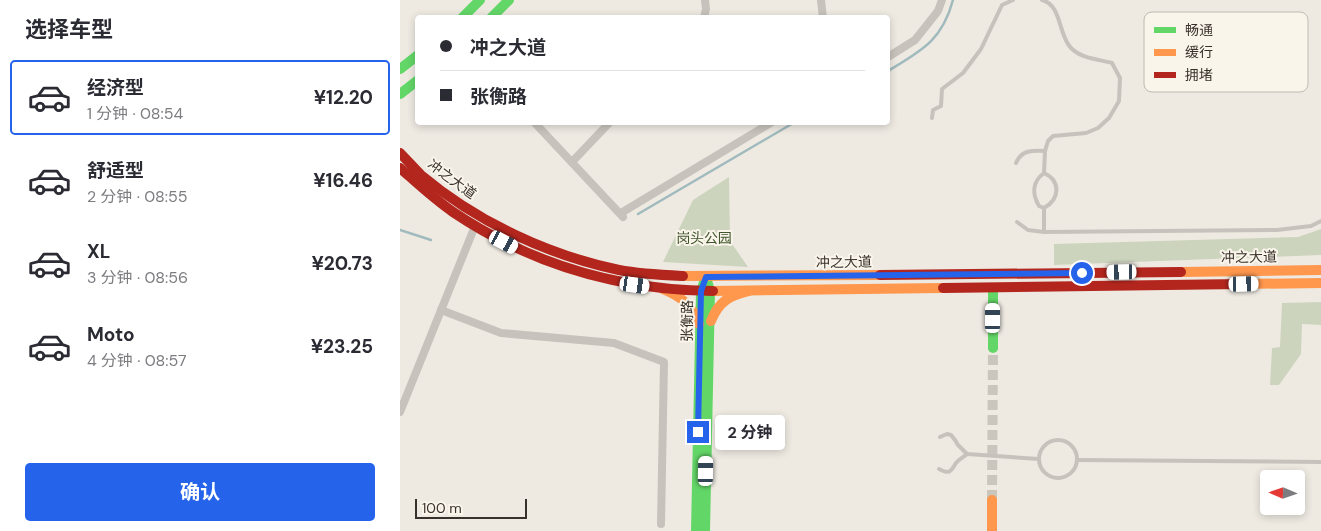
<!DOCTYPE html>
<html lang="zh">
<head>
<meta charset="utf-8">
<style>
	body { margin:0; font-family:"DM Sans","Noto Sans SC",sans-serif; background:#f7f7f7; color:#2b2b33; height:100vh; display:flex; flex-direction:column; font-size:19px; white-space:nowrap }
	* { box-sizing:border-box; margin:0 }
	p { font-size:16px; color:#7c7c81 }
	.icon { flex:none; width:28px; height:28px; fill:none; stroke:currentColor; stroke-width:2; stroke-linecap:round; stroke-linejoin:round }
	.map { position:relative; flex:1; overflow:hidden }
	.sheet { display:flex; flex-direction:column; background:#fff; width:400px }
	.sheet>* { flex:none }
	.hud { position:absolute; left:15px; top:15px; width:475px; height:110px; border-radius:5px; box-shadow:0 2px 8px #0003; display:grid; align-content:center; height:110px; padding:0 25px; background:#fff }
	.needle { width:32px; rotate:272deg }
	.controls { position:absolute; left:860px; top:470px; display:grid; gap:10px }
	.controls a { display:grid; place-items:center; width:45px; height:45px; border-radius:5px; background:#fff; box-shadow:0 2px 8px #0003; font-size:25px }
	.scale { position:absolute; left:15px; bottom:12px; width:112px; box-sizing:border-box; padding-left:5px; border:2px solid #38302a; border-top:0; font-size:14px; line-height:18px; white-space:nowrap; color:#38302a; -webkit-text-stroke:4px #faf5eb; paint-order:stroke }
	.end { position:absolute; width:22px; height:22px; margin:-11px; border:6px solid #2563eb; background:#fff; box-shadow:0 0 0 2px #fff }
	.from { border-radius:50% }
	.bubble { position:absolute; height:35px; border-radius:5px; background:#fff; box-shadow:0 2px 8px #0003; font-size:16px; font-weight:700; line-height:35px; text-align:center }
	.car { position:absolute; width:15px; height:30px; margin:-15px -8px; border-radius:6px; box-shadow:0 0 4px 1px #0007; background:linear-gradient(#fff 24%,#345 0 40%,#fff 0 76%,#345 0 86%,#fff 0) }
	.hud b { display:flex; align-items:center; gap:18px; height:48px; font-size:19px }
	.hud b+b { border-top:1px solid #e1e1e2 }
	.hud i { width:12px; height:12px; background:#2b2b33 }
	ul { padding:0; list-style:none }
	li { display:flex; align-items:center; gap:15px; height:75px; margin:0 10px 8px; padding:0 15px; border:2px solid transparent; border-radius:5px }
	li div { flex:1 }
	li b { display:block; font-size:19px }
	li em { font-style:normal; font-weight:700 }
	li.selected { border-color:#2563eb }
	li>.icon { width:45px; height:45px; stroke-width:1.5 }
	h2 { padding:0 25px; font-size:22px; line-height:60px }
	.primary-button { display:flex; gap:10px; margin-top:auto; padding:10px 25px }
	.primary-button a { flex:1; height:58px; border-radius:5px; background:#2563eb; color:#fff; font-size:20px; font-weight:700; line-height:58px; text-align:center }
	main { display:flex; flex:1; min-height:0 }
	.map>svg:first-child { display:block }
</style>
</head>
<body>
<main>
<section class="sheet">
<h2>选择车型</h2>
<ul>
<li class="selected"><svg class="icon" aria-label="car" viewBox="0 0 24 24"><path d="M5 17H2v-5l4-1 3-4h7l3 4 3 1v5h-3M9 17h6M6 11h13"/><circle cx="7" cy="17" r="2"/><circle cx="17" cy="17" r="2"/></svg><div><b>经济型</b><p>1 分钟 · 08:54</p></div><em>¥12.20</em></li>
<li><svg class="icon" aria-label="car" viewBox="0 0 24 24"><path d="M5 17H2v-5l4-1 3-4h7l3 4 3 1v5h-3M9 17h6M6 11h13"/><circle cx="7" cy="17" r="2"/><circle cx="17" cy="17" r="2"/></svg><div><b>舒适型</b><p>2 分钟 · 08:55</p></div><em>¥16.46</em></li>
<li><svg class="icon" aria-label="car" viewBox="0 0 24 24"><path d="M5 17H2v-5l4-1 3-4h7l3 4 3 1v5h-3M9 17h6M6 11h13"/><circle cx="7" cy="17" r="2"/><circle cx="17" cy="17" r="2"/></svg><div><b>XL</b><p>3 分钟 · 08:56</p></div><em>¥20.73</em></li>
<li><svg class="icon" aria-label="car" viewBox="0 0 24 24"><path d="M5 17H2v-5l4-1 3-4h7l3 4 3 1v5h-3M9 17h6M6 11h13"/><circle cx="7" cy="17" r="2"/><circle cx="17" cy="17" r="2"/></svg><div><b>Moto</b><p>4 分钟 · 08:57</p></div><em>¥23.25</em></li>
</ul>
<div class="primary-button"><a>确认</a></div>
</section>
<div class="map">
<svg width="921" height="531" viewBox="0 0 921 531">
	<rect width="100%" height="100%" fill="#eeeae2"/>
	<g fill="#ccd4bd">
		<path d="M329,177L330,241L348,267L263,262L293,200Z"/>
		<path d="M921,229V255L654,265V244L898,237Z"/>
		<path d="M921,302V325L902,324L901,354L879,385H870L872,348L880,347L882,303Z"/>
	</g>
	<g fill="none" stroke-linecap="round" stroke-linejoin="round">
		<g stroke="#a0babe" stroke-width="2.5">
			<path d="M488,71C521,51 542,41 553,0"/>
			<path d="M238,214L395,122"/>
			<path d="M0,230L31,240"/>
		</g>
		<path stroke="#cac5bd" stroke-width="10" stroke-dasharray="10 5" stroke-linecap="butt" d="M592,500L593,348"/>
		<g stroke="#c7c3bc" stroke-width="4">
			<path d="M642,0C662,5 658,35 671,48C682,59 698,59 712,63L720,78L719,101L709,118L698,128L686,133L653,136L648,141L645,151L644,173C661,181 660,199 644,208V232"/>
			<path d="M532,118L533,110L541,106L542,89L563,73L581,49L602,5L613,0"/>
			<path d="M616,163C621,150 633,150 645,151"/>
			<path d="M644,208L639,206C632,194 632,182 644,173"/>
			<path d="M617,222L628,230L644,232L877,230L911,226L921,221"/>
			<path d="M540,437L547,434L551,435L555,440L558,445L567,454L639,459"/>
			<circle cx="658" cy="459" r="19"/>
			<path d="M677,460L921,462"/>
			<path d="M539,469C550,475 551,471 556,463C559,459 564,457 567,454"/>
		</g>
		<g stroke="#c7c3bc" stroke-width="8">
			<path d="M421,0L423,18"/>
			<path d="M304,18L306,9L305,0"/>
			<path d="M488,57L515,40L538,11L542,0"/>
			<path d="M134,122L223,217"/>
			<path d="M172,162L210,122"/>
			<path d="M221,213L372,122"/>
			<path d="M41,310L101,333L214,343L264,362L261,524"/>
			<path d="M0,412L75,226"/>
		</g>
		<g stroke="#63d668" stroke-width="10">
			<path d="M62,18L80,0"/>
			<path d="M91,18L109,0"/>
			<path d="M0,69L18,55"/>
			<path d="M0,94L18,80"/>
			<path d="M593,288V348"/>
			<path d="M296,531L301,291L306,277"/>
			<path d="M305,531L310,291L306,277"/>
		</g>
		<g stroke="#ff974d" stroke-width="10">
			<path d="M781,272L921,270"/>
			<path d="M283,276L480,275"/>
			<path d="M842,284L921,283"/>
			<path d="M263,289C281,296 293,306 299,324"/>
			<path d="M313,291L543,288"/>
			<path d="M311,321C319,301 329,296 349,291"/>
			<path d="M592,500V531"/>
		</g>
		<g stroke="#b3261e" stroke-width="10">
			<path d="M0,153C7,160 14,168 21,175C77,222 148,255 219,270C240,274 262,275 283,276"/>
			<path d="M0,168C17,183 34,199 53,212C132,265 218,290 313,291"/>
			<path d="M480,275L781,272"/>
			<path d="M543,288L842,284"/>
		</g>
	</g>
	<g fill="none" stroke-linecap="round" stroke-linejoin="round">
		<path stroke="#2563eb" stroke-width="6" d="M298,432L301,291L306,277L682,273"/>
	</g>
	<g text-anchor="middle" stroke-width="4" stroke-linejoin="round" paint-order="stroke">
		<g font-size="14" fill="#38302a" stroke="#faf5eb">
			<text transform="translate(52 179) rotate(36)" y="5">冲之大道</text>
			<text transform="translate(849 257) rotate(-1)" y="5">冲之大道</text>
			<text transform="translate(444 262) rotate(-1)" y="5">冲之大道</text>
			<text transform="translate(287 321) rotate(-89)" y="5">张衡路</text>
		</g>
		<g font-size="14" fill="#41562e" stroke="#faf5eb">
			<text x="304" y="243">岗头公园</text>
		</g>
	</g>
	<rect x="744" y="12" width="164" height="80" rx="8" fill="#faf5eb" stroke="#c0bab1" stroke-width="1"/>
	<rect x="754" y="27" width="22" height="6" fill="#63d668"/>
	<rect x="754" y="49" width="22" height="7" fill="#ff974d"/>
	<rect x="754" y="72" width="22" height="6" fill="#b3261e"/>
	<g font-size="14" fill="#38302a">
		<text x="785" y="35">畅通</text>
		<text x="785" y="57">缓行</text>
		<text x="785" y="80">拥堵</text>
	</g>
</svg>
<div class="controls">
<a><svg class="needle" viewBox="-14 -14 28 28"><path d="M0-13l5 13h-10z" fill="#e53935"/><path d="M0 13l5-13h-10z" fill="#7c7c81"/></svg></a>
</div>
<div class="scale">100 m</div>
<i class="end from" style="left:682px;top:273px"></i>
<i class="end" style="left:298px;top:432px"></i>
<div class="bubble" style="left:315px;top:415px;width:70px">2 分钟</div>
<i class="car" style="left:104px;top:242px;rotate:118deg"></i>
<i class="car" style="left:722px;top:272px;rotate:269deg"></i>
<i class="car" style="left:844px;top:284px;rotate:89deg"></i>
<i class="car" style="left:235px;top:285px;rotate:98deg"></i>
<i class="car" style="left:593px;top:318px;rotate:0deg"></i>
<i class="car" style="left:306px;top:471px;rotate:1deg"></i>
<div class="hud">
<b><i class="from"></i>冲之大道</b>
<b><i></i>张衡路</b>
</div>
</div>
</main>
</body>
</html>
